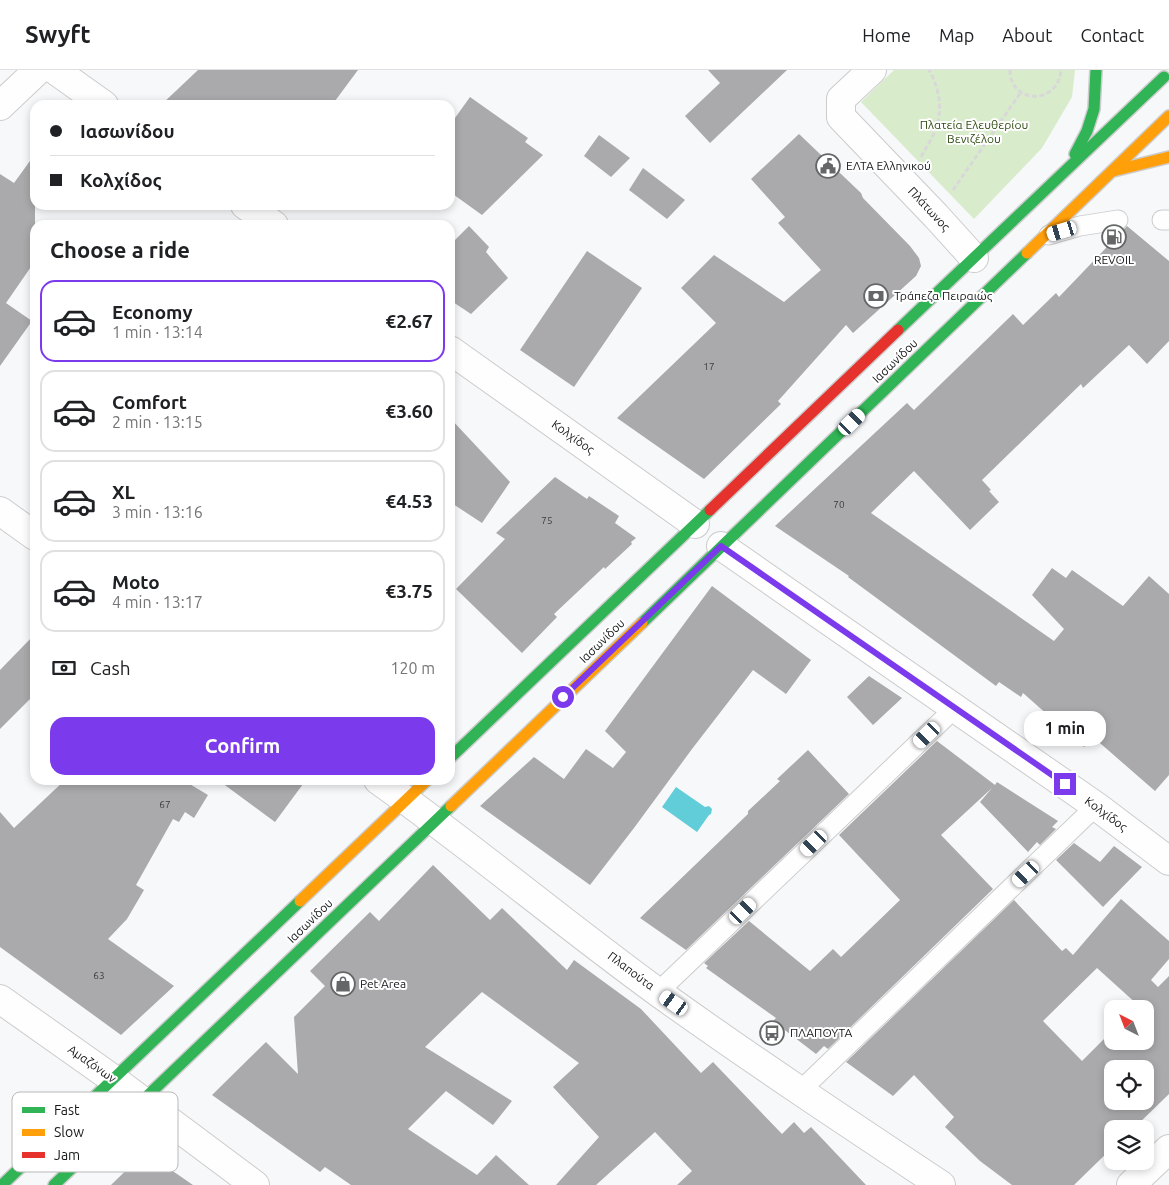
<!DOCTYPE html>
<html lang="en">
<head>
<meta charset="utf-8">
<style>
	body { margin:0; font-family:Ubuntu,sans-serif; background:#f6f6f6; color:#202124; height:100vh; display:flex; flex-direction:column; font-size:19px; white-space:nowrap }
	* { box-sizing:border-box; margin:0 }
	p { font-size:16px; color:#757577 }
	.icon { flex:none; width:28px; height:28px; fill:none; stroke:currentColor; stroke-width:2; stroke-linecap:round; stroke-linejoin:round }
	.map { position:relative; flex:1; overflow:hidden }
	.details { position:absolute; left:30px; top:150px; width:425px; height:565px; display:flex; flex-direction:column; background:#fff; border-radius:15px; box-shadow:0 2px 8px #0003 }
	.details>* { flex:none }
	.banner { position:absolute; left:30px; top:30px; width:425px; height:110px; border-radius:15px; box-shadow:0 2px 8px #0003; display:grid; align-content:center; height:110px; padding:0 20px; background:#fff }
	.needle { width:32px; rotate:318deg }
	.tools { position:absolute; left:1104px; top:930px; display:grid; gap:10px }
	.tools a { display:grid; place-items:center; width:50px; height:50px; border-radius:10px; background:#fff; box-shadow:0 2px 8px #0003; font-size:25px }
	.end { position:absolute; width:22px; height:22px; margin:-11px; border:6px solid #7c3aed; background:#fff; box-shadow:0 0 0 2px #fff }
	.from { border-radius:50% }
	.bubble { position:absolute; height:35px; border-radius:15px; background:#fff; box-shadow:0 2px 8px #0003; font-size:16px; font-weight:700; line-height:35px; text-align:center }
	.car { position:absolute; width:15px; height:30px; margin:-15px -8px; border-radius:6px; box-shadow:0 0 4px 1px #0007; background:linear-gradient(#fff 24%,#345 0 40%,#fff 0 76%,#345 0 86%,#fff 0) }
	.banner b { display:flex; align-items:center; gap:18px; height:48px; font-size:19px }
	.banner b+b { border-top:1px solid #e0e0e0 }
	.banner i { width:12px; height:12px; background:#202124 }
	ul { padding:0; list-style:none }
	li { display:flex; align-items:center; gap:15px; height:82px; margin:0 10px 8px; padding:0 10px; border:2px solid #e0e0e0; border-radius:15px }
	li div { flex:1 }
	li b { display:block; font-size:19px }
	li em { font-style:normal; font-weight:700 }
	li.on { border-color:#7c3aed }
	li>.icon { width:45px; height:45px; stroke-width:1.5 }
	h2 { padding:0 20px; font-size:22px; line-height:60px }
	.pay { display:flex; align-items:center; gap:12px; height:55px; padding:0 20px; font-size:19px }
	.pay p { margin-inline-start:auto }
	.action { display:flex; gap:10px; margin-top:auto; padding:10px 20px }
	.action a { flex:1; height:58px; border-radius:15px; background:#7c3aed; color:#fff; font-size:20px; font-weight:700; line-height:58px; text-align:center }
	header { display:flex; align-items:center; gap:30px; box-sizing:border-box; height:70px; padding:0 25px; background:#fff; border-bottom:1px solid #e0e0e0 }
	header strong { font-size:24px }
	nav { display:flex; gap:28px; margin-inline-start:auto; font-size:18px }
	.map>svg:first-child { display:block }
</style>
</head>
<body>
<header>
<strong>Swyft</strong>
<nav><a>Home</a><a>Map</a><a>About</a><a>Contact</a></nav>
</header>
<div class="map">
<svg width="1169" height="1115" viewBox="0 0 1169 1115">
	<rect width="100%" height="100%" fill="#f7f8fa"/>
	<path fill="#d8ebcb" d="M894,0H1075L1072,27L1042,78L974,149L861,32Z"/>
	<path fill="#60cdd8" d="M676,717L705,737L709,736L712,739L711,744L709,745L697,762L662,737Z"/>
	<g fill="#aaaaac" fill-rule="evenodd">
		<path d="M198,0H358L332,35H161Z"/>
		<path d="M708,0H787L710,73L685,46L720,13Z"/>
		<path d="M470,27L528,68L525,72L543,85L482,145L450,122V55Z"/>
		<path d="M799,64L861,123L863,128L910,176L919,188L921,196L916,206L853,263L846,255L778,331L781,334L704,409L617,348L716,253L681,218L714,185L784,232L821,200L778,153L785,147L751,109Z"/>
		<path d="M599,65L630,88L611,107L584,86Z"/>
		<path d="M35,84V191L6,233L32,251L0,296V104L14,113Z"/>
		<path d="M643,98L685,130L667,149L629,120Z"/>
		<path d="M469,156L489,177L486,182L508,208L471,244L450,230V175Z"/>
		<path d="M1127,156L1169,191V271L1147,294L1129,275L1083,318L1081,314L982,410L991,420L989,421L999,432L970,460L914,401L871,443L1054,571L1064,559L1032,525L1052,498L1066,508L1072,500L1123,536L1149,506L1169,524V705L1155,721L1093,667L1084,677L1023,623L1021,627L999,612L996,616L848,507L849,506L775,456L907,333L914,340L1013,244L1023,255L1056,223L1059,227Z"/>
		<path d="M587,181L642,218L574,317L520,280Z"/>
		<path d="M450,348L510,412L482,453L450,432Z"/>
		<path d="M555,407L587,429L589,426L619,446L615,453L636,468L631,472L632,474L605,499L604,497L554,544L557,547L522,583L456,519L505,469L496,463Z"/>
		<path d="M712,516L811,590L786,624L753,600L692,679L634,758L590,815L480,736L534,687L564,709L586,679L613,698L626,682L605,661Z"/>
		<path d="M35,564V624L0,659V600Z"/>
		<path d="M869,606L902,628L873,655L847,627Z"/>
		<path d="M937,671L995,715L997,712L1058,751L1052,757L1056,759L1040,775L1037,772L1028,782L980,732L992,718L941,765L993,819L828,979L824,976L816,984L773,951L776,948L706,898L708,896L704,893L749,851L810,901L833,879L841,887L900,830L839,765Z"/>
		<path d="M808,680L849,724L686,880L640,848L748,744V741L780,711L777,709Z"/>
		<path d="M65,710H183L208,725L194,748L185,742L179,752L173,749L136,815L144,820L127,849L108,869L174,916L121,965L0,877V742L14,758Z"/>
		<path d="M218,710H306L275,752Z"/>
		<path d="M1074,773L1100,792L1114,776L1142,797L1103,837L1056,790Z"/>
		<path d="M433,795L490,850L502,838L567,900L574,890L641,939L701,1003L713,992L782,1064L794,1052L804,1063L811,1057L866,1115H677L692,1101L655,1062L596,1115H556L599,1067L553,1017L579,993L482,922L425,977L512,1031L493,1055L446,1021L408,1059L477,1105L496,1085L529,1115H351L325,1097L320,1102L212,1025L266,972L298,1004L294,947L325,916L310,901L370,842L379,851Z"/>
		<path d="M1121,829L1169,871V889L1151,910L1158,917L1169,906V1024L1133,1059H1112V1078L1074,1115H1012L980,1091L945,1057L954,1047L914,1005L893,1026L846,992L1014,830L1062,881L1066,878L1073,885ZM1097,898L1139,936L1136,939H1145V971H1112V961L1082,991L1043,951ZM1112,999H1145V1031H1112Z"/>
		<path d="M145,1082L193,1115H111Z"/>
	</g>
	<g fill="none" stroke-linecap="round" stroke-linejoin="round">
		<g stroke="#cccccd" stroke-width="21">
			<g id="lane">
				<path d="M1162,150H1169"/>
				<path d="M1049,165L1080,156L1118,150"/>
				<path d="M658,922L955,638"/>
				<path d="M799,1022L1096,736"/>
			</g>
		</g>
		<g stroke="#cccccd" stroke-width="30">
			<g id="street">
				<path d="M55,0L104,35"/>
				<path d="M872,0L841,29V47L936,146L974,188"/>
				<path d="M0,36L38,0"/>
				<path d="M245,135L274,155"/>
				<path d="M450,280L695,454"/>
				<path d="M0,441L35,466"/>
				<path d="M721,476L1096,736L1169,791"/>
				<path d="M378,710C474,778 564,854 659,923C751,989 846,1052 941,1115"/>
				<path d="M0,929L113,1009L255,1115"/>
				<path d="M1131,1115L1169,1079"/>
			</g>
		</g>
		<g stroke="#cccccd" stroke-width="14">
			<g id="fast">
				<path d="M1075,84L1087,61L1094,39L1096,0"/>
				<path d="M898,260L1164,7"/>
				<path d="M642,553L1027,183"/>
				<path d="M450,688L710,440"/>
				<path d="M2,1115L300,831"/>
				<path d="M54,1115L451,736"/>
			</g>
		</g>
		<g stroke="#cccccd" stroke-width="14">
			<g id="slow">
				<path d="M1113,101L1169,87"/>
				<path d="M1027,183L1169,46"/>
				<path d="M451,736L642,553"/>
				<path d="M300,831L427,710"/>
			</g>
		</g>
		<g stroke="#cccccd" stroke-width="14">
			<path id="jam" d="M710,440L898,260"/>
		</g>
		<g stroke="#d8d8d9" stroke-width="3" stroke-dasharray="5 2.5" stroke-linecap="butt">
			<path d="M1010,0C1010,34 1058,36 1061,0"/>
			<path d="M921,87C926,77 933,68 936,58C943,39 939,17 929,0"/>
			<path d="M953,120L1021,22"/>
		</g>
		<use href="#lane" stroke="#fefefe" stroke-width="19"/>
		<use href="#street" stroke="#fefefe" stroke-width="28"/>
		<use href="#fast" stroke="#30b455" stroke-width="11"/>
		<use href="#slow" stroke="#ff9f0a" stroke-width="11"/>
		<use href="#jam" stroke="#e5322d" stroke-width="11"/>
	</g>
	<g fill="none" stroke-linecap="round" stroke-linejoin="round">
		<path stroke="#7c3aed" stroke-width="6" d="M563,627L721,476L1065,714"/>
	</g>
	<defs>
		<g id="civic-ring" transform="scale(1.25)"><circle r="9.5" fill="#fff" stroke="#656667" stroke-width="1.5"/><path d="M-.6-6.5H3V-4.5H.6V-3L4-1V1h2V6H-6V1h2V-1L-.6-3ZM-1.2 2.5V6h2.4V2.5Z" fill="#656667"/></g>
		<g id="fuel-ring" transform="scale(1.25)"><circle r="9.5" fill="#fff" stroke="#656667" stroke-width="1.5"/><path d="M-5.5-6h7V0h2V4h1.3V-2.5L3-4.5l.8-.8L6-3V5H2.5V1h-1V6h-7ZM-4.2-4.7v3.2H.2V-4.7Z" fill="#656667"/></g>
		<g id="bank-ring" transform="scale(1.25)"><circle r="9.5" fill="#fff" stroke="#656667" stroke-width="1.5"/><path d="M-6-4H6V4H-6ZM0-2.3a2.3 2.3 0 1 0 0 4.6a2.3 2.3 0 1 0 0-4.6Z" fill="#656667"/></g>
		<g id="shop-ring" transform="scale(1.25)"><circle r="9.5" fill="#fff" stroke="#656667" stroke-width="1.5"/><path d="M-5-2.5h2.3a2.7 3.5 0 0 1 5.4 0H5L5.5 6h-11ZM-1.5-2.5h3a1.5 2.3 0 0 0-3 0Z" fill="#656667"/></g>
		<g id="bus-ring" transform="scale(1.25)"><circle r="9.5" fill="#fff" stroke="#656667" stroke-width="1.5"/><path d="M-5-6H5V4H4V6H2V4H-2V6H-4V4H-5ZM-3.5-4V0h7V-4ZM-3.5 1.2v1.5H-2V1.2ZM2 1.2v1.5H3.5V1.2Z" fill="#656667"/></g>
	</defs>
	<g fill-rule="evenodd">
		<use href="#civic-ring" x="828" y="96"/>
		<use href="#fuel-ring" x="1114" y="167"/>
		<use href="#bank-ring" x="876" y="226"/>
		<use href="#shop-ring" x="343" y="914"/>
		<use href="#bus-ring" x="772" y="963"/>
	</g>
	<g text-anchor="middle" stroke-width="4" stroke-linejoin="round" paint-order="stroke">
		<g font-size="10" fill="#3b3c3d">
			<text x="709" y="300">17</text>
			<text x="839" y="438">70</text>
			<text x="547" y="454">75</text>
			<text x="165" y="738">67</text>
			<text x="99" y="909">63</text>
		</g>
		<g font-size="12" fill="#2f4b12" stroke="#fff">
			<text x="974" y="59">Πλατεία Ελευθερίου<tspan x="974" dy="14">Βενιζέλου</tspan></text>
		</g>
		<g font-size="12" fill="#161718" stroke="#fff" text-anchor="start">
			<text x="846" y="100">ΕΛΤΑ Ελληνικού</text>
			<text x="1114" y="194" text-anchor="middle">REVOIL</text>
			<text x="894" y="230">Τράπεζα Πειραιώς</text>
			<text x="360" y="918">Pet Area</text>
			<text x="790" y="967">ΠΛΑΠΟΥΤΑ</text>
		</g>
		<g font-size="12" fill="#161718" stroke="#fff">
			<text transform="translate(929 139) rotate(47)" y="4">Πλάτωνος</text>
			<text transform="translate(895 291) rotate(-44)" y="4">Ιασωνίδου</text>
			<text transform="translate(573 367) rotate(35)" y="4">Κολχίδος</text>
			<text transform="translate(602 571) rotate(-44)" y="4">Ιασωνίδου</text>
			<text transform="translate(1106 744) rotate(36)" y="4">Κολχίδος</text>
			<text transform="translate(310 851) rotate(-44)" y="4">Ιασωνίδου</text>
			<text transform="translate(631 901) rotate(37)" y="4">Πλαπούτα</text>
			<text transform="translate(92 994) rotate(35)" y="4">Αμαζόνων</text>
		</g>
	</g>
	<rect x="12" y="1022" width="166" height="80" rx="8" fill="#fff" stroke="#b9b9ba" stroke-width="1"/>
	<rect x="22" y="1037" width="23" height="6" fill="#30b455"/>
	<rect x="22" y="1059" width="23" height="7" fill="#ff9f0a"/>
	<rect x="22" y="1082" width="23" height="6" fill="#e5322d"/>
	<g font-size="14" fill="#161718">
		<text x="54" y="1045">Fast</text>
		<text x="54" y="1067">Slow</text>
		<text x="54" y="1090">Jam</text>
	</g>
</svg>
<div class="tools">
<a><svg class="needle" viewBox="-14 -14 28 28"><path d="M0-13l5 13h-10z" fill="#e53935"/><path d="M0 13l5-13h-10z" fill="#757577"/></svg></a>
<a><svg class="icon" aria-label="locate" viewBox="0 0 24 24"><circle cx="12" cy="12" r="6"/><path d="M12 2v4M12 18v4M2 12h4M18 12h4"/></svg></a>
<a><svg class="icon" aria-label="layers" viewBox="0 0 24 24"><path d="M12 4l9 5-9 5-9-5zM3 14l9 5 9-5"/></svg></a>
</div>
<i class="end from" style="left:563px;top:627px"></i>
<i class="end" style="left:1065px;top:714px"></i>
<div class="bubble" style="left:1024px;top:641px;width:82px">1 min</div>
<i class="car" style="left:1062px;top:161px;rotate:253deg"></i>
<i class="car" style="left:852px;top:352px;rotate:46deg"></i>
<i class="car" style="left:927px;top:665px;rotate:226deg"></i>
<i class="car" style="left:814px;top:773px;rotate:226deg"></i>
<i class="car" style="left:1026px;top:804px;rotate:227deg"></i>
<i class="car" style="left:743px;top:841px;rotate:46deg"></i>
<i class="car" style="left:674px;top:933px;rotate:305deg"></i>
<div class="banner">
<b><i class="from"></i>Ιασωνίδου</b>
<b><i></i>Κολχίδος</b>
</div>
<section class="details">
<h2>Choose a ride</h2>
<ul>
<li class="on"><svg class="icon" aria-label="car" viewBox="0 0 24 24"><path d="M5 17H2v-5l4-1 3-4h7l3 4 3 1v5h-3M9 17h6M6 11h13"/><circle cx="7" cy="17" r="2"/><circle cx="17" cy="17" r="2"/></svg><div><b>Economy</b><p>1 min · 13:14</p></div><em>€2.67</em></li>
<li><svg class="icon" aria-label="car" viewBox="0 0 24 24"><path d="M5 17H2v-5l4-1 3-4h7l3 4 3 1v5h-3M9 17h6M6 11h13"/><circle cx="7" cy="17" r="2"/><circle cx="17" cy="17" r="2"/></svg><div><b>Comfort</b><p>2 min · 13:15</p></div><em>€3.60</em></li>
<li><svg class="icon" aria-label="car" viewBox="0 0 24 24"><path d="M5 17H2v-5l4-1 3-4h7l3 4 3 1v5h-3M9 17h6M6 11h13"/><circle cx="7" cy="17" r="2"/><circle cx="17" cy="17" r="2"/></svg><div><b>XL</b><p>3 min · 13:16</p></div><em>€4.53</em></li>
<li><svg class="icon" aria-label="car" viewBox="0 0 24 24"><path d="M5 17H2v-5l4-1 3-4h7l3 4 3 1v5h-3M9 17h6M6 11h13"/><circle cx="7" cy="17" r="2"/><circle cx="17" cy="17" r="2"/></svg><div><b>Moto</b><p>4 min · 13:17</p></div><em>€3.75</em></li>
</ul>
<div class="pay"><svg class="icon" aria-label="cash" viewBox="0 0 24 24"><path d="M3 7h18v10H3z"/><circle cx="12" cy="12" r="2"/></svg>Cash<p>120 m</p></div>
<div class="action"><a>Confirm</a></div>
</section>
</div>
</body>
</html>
